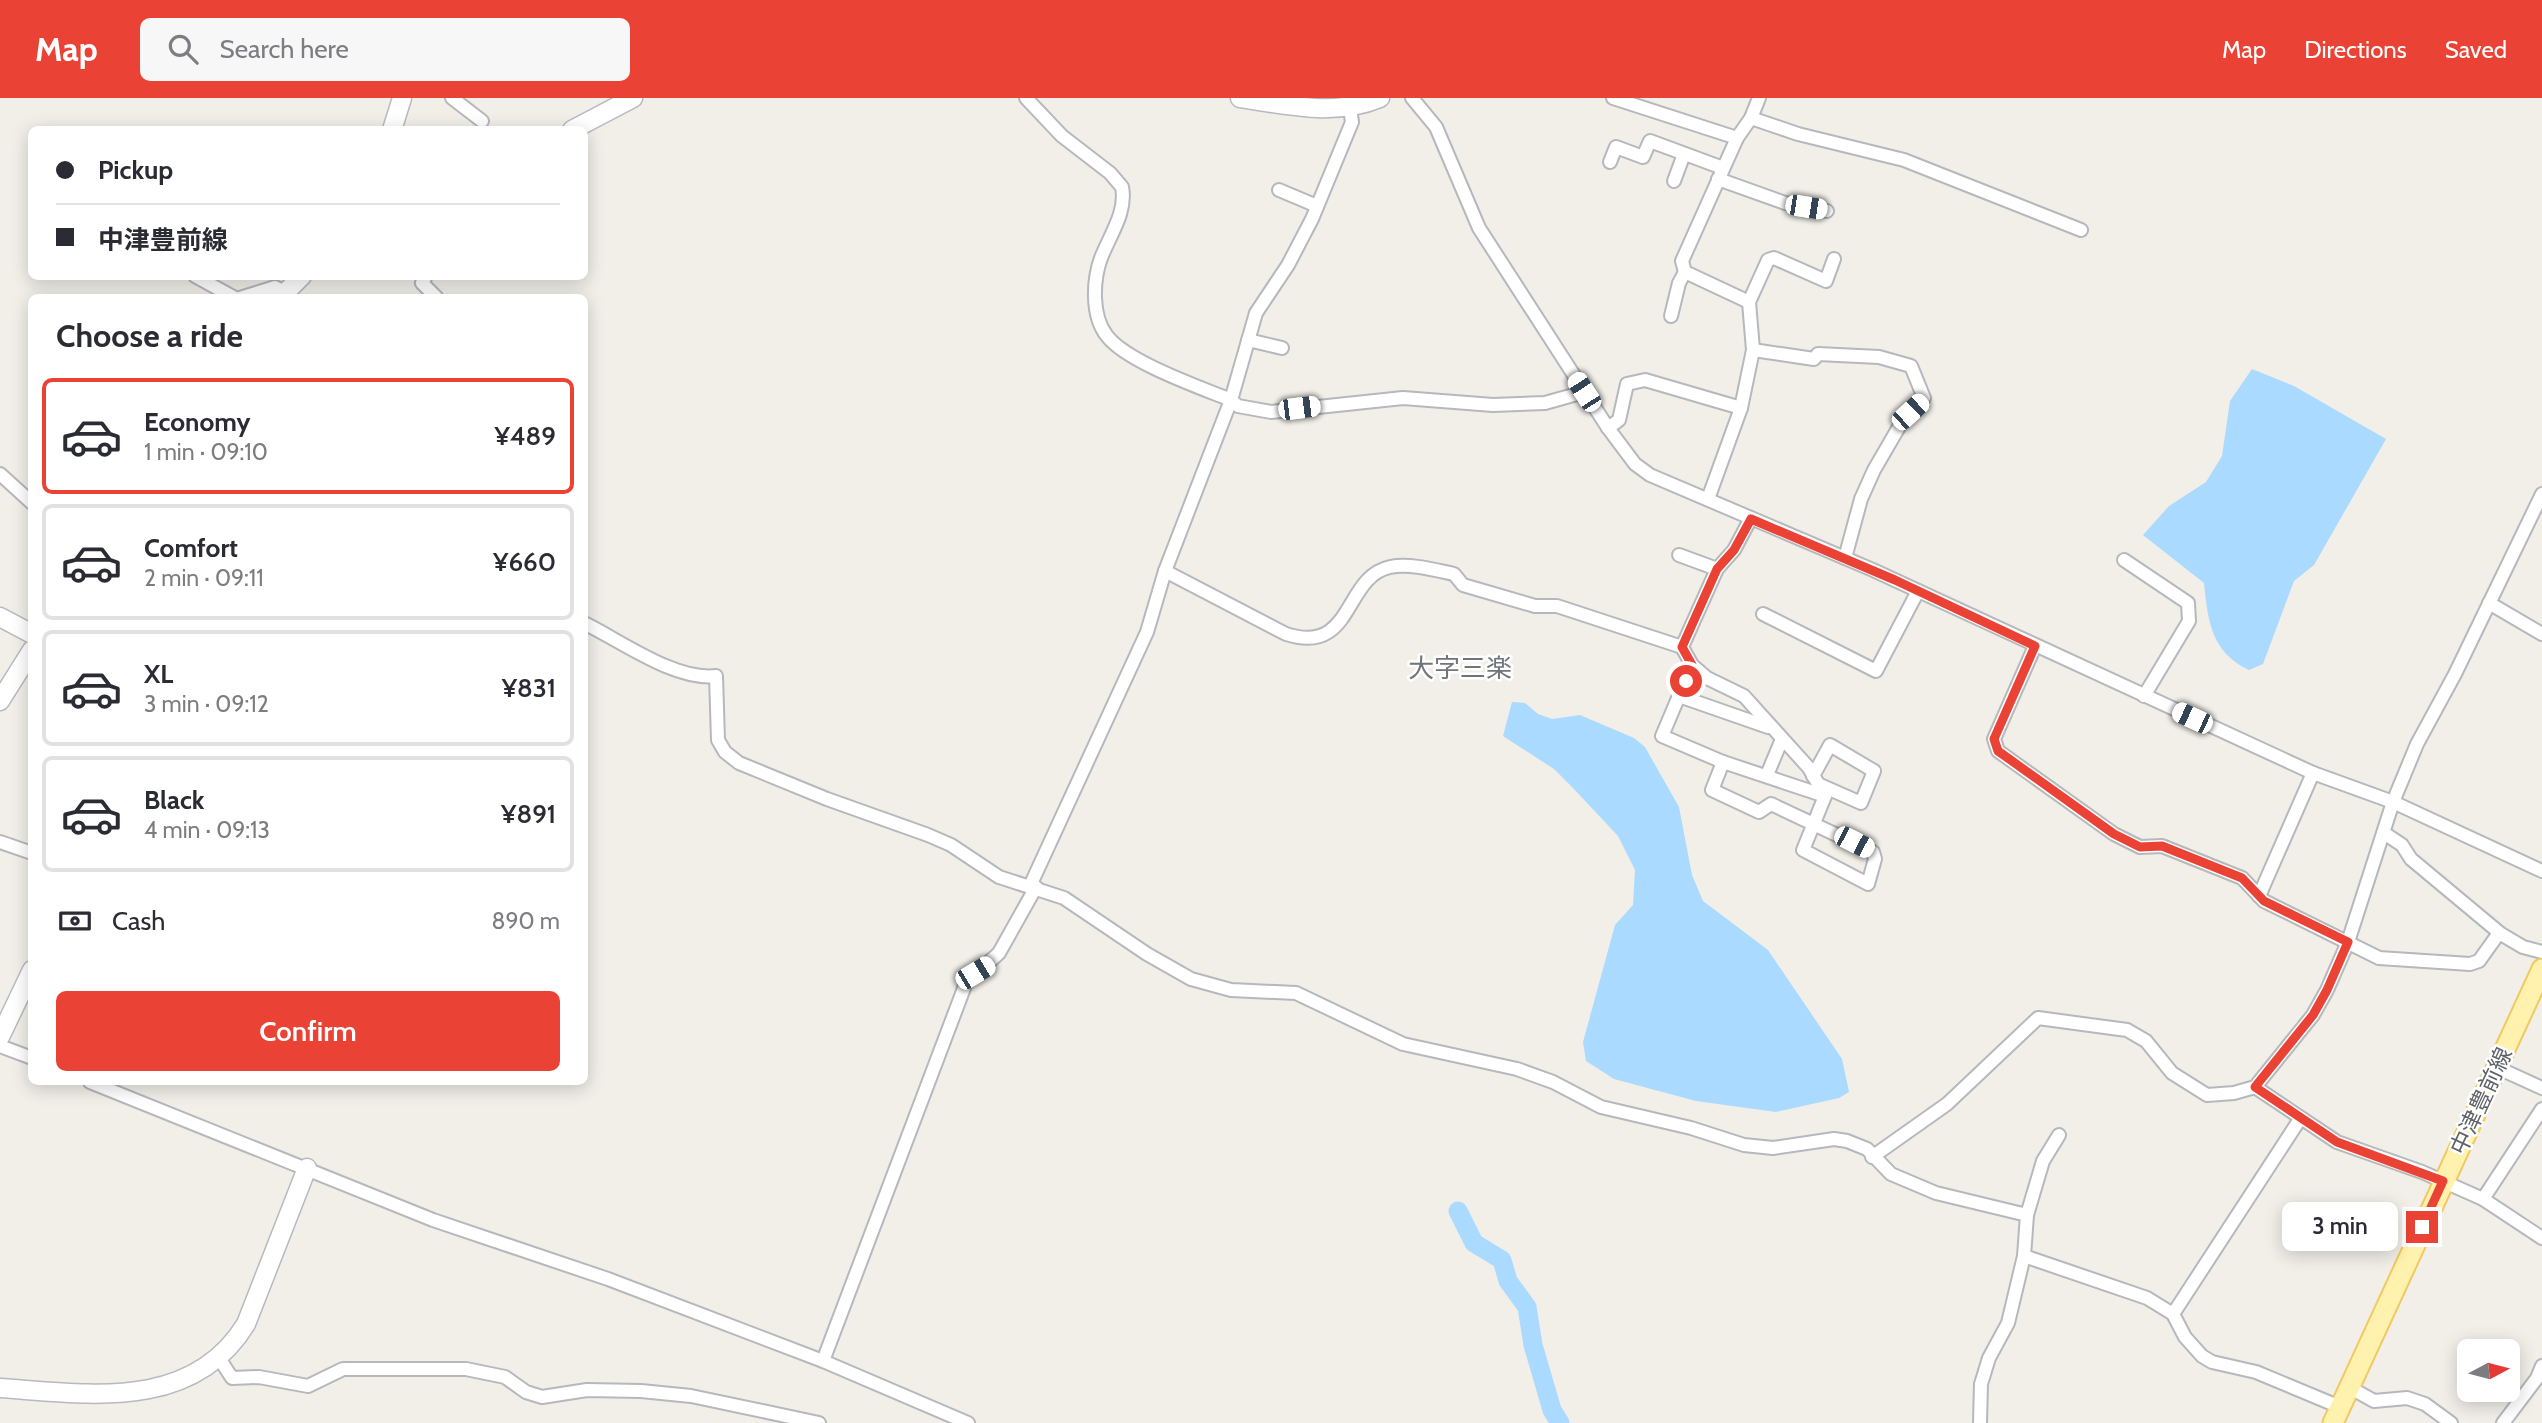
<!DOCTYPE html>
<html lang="en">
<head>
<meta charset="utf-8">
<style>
	body { margin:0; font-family:Cabin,"Noto Sans JP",sans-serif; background:#f7f7f7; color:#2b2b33; height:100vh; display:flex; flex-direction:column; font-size:26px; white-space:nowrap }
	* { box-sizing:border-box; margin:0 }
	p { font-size:23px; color:#7c7c81 }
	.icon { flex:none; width:38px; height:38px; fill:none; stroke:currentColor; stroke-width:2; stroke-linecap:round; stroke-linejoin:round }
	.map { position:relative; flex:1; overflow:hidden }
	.details { position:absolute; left:28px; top:196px; width:560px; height:791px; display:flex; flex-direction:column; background:#fff; border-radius:10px; box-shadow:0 4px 18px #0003 }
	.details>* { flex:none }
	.hud { position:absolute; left:28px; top:28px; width:560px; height:154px; border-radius:10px; box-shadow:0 4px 18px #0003; display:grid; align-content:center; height:154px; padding:0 28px; background:#fff }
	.needle { width:46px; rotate:83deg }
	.fabs { position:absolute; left:2457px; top:1241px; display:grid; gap:14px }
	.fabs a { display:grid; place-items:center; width:63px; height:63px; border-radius:10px; background:#fff; box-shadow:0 4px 18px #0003; font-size:35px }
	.end { position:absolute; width:32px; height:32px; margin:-16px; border:9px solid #ea4335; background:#fff; box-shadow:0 0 0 4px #fff }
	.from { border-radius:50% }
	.bubble { position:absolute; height:49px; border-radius:10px; background:#fff; box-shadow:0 4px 18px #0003; font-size:23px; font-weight:600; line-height:49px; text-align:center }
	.car { position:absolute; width:21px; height:42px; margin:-21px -10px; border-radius:9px; box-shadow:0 0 5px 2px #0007; background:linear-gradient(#fff 24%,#345 0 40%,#fff 0 76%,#345 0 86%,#fff 0) }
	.hud b { display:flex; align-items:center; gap:24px; height:66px; font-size:26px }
	.hud b+b { border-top:2px solid #e1e1e2 }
	.hud i { width:18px; height:18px; background:#2b2b33 }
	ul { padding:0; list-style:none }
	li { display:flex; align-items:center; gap:21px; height:116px; margin:0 14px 10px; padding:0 14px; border:4px solid #e1e1e2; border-radius:10px }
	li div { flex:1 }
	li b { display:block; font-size:26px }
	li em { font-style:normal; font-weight:600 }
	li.current { border-color:#ea4335 }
	li>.icon { width:63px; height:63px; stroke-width:1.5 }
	h2 { padding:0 28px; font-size:32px; line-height:84px }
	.pay { display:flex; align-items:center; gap:18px; height:77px; padding:0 28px; font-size:26px }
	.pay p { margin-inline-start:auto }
	.action { display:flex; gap:14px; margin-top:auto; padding:14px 28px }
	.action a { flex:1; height:80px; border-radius:10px; background:#ea4335; color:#fff; font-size:28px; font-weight:600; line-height:80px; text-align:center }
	header { display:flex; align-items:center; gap:42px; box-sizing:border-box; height:98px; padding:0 35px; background:#ea4335; color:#fff }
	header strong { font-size:33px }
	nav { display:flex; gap:38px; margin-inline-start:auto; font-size:24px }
	.search { width:490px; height:63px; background:#f7f7f7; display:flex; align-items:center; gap:18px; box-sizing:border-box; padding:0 24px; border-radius:10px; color:#7c7c81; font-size:26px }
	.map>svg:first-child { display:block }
</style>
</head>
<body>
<header>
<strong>Map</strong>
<div class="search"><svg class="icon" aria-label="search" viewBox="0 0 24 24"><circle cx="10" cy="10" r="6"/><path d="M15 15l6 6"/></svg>Search here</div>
<nav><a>Map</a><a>Directions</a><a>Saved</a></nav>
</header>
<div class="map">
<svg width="2542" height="1325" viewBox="0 0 2542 1325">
	<rect width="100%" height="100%" fill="#f1efe8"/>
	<g fill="#aadaff">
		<path d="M2252,271L2294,288L2386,341L2314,467L2294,483L2263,566L2249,572C2211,554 2208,523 2204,485L2143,437L2169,408L2206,384L2222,358L2230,303Z"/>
		<path d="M1512,604L1525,605L1538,616L1552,621L1580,617L1634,640L1645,649L1679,709L1692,777L1703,803L1768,852L1842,961L1849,994L1839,1000L1776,1014L1696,1003L1614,981L1586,963L1583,944L1615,827L1633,807L1635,772L1618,738L1573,690L1554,671L1503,638Z"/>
	</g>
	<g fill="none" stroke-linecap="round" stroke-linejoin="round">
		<path stroke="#aadaff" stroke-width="19" d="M1458,1113L1474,1145L1502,1162L1508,1183L1527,1209L1533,1247L1552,1312L1560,1325"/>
		<g stroke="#b5b8bc" stroke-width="16">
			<g id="street">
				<path d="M452,0L482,23"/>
				<path d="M1026,0L1062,38L1110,75L1122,89C1127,114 1110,137 1101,160C1093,182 1091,218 1107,238C1127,264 1199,289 1231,302L1238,308L1271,314L1403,300L1493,307L1545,305L1584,294"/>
				<path d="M1412,0L1436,29L1479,130L1608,330L1635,366L1650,377L1873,472L2313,675L2393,704L2542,773"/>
				<path d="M1613,0L1737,40L1751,20L1759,0"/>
				<path d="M1751,20L1798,36L1904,62L2081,132"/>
				<path d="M1737,40L1682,163L1685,174L1749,204"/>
				<path d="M1610,64L1616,49L1643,59L1650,43L1723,70"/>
				<path d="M1718,81L1785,105L1827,113"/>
				<path d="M1674,83L1684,56"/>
				<path d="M1279,92L1317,108"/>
				<path d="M195,178L235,200"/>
				<path d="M426,178L422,185L437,200"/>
				<path d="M240,200L275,189L285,194"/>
				<path d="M1671,218L1679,185L1685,174"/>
				<path d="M1248,242L1282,250"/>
				<path d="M1753,252L1814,261L1818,256L1879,259L1911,268L1924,300L1903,322L1874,372L1861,401L1845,460"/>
				<path d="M1608,330L1619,322L1627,286L1645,282L1741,310"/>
				<path d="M0,376L32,405"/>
				<path d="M1708,401L1741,310L1753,252L1749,204L1768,162L1774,160L1826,183L1834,161"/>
				<path d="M1679,457L1717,471"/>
				<path d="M2124,462L2188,505L2189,523L2144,598"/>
				<path d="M1165,473L1286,536C1354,558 1343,479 1390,469C1410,465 1435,472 1454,476L1463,487L1535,508H1557L1682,549L1692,567L1707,580L1744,598L1809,670L1825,698L1803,752L1868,786L1875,761L1873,754L1771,706L1759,714L1712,692L1723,664"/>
				<path d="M2489,505L2542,536"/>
				<path d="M1763,516L1876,573L1918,493"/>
				<path d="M584,525C621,543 675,583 716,578L718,642L725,654L739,665L827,701L928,737L951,747L999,779L1064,800L1147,856L1191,881L1231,892L1296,895L1403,946L1517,971L1553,984L1601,1009L1691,1030L1744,1047L1773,1050L1834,1041L1847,1043L1867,1051L1891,1076L1936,1095L2027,1117L2024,1158L2008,1225L1989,1260L1981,1286L1980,1325"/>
				<path d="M2035,548L1994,641L1998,653L2114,736L2140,749L2162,748L2242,780L2264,803L2379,860L2470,866L2479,863L2499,835"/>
				<path d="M1682,549L1717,471L1734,452L1751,420"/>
				<path d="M1692,567L1662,638L1723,664L1825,698"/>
				<path d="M1679,598L1768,629"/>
				<path d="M1767,677L1782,641"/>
				<path d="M1813,678L1830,647L1874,673L1861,705L1818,686"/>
				<path d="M2384,735L2402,747L2411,761L2501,836L2523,849L2542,854"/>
				<path d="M0,744L32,755"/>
				<path d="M1030,788L1147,534L1165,473L1231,302L1256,215L1288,167L1312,121L1352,24L1350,10"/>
				<path d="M2259,798L2313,675"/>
				<path d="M0,948L32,960"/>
				<path d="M2498,970L2542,990"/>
				<path d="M90,984L433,1122L608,1181L823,1263L968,1325"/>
				<path d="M2255,989L2337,1044L2422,1074L2483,1101L2542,1140"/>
				<path d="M1872,1059L1947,1006L2038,920L2127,932L2146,943L2172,975L2207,997L2234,995L2255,989L2313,917L2327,892L2348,844L2393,704L2417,646L2455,576L2542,396"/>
				<path d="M2483,1101L2542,1011"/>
				<path d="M2027,1117L2043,1063L2059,1037"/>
				<path d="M2024,1158L2147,1200L2173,1216L2185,1239L2202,1258L2212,1264L2256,1274L2340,1309"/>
				<path d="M2173,1216L2300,1021"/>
				<path d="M219,1260L232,1280L259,1279L308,1288L343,1271H466L505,1279L526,1294L542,1299L587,1292L641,1293L691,1298L819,1325"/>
				<path d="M823,1263L966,885L999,855L1036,789"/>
				<path d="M2349,1289L2374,1303L2407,1300L2425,1306L2451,1325"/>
				<path d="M2503,1325L2537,1280L2542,1268"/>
			</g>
		</g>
		<g stroke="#b6babf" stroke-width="21">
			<g id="secondary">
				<path d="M1240,0C1288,7 1334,19 1380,0"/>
				<path d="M392,32L402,0"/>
				<path d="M572,32L633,0"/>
				<path d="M280,200L302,178"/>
				<path d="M0,519L32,536"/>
				<path d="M0,603L32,552"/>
				<path d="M0,939L32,872"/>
				<path d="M0,1290C88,1296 192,1314 246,1226L307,1070"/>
			</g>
		</g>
		<g stroke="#f2c960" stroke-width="23">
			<path id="primary" d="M2333,1325L2542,871"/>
		</g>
		<use href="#street" stroke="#fff" stroke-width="12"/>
		<use href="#secondary" stroke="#fff" stroke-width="18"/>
		<use href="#primary" stroke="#fff2af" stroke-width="19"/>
	</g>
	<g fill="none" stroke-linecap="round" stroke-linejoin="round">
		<path stroke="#ea4335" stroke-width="9" d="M1686,583L1692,567L1682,549L1717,471L1734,452L1751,421L1895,482L2035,548L1994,641L1998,653L2114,736L2140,749L2162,748L2242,780L2264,803L2348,844L2327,892L2313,917L2255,989L2337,1044L2443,1083L2422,1129"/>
	</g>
	<g text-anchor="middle" stroke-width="5" stroke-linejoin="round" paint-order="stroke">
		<g font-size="23" fill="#5f6368" stroke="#fff">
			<text transform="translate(2481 1003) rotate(-65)" y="8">中津豊前線</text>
		</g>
		<g font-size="26" fill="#70757a" stroke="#fff">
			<text x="1460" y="579">大字三楽</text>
		</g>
	</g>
</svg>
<div class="fabs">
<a><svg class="needle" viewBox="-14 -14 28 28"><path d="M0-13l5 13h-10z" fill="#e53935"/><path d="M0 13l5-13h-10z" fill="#7c7c81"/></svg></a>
</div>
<i class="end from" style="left:1686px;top:583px"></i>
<i class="end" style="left:2422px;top:1129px"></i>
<div class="bubble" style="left:2282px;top:1104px;width:116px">3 min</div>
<i class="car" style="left:1806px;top:109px;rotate:99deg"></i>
<i class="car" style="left:1584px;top:294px;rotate:327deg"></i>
<i class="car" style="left:1299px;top:310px;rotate:83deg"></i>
<i class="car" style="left:1910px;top:314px;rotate:47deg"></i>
<i class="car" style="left:2192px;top:620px;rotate:295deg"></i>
<i class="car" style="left:1854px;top:744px;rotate:117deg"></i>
<i class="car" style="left:975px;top:875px;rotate:59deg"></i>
<div class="hud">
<b><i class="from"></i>Pickup</b>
<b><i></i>中津豊前線</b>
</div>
<section class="details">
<h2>Choose a ride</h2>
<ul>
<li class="current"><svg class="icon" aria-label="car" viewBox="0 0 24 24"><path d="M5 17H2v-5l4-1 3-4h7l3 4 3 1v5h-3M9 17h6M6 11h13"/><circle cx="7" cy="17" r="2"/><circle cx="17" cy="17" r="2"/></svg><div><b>Economy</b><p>1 min · 09:10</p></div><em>¥489</em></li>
<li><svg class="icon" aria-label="car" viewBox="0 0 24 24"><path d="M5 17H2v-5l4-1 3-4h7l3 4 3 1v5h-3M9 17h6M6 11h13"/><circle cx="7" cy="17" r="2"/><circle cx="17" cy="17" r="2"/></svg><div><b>Comfort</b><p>2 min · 09:11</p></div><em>¥660</em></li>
<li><svg class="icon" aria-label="car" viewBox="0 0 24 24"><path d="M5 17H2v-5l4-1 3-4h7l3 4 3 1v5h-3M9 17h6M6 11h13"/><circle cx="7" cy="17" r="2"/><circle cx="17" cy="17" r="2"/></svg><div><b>XL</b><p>3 min · 09:12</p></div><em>¥831</em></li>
<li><svg class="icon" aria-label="car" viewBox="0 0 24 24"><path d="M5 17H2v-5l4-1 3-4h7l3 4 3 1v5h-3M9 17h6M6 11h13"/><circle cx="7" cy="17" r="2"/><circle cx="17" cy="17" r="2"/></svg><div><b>Black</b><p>4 min · 09:13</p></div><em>¥891</em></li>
</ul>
<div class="pay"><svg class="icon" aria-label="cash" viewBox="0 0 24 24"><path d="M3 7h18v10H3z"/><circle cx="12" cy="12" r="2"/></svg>Cash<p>890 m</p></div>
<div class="action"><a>Confirm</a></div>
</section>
</div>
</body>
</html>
